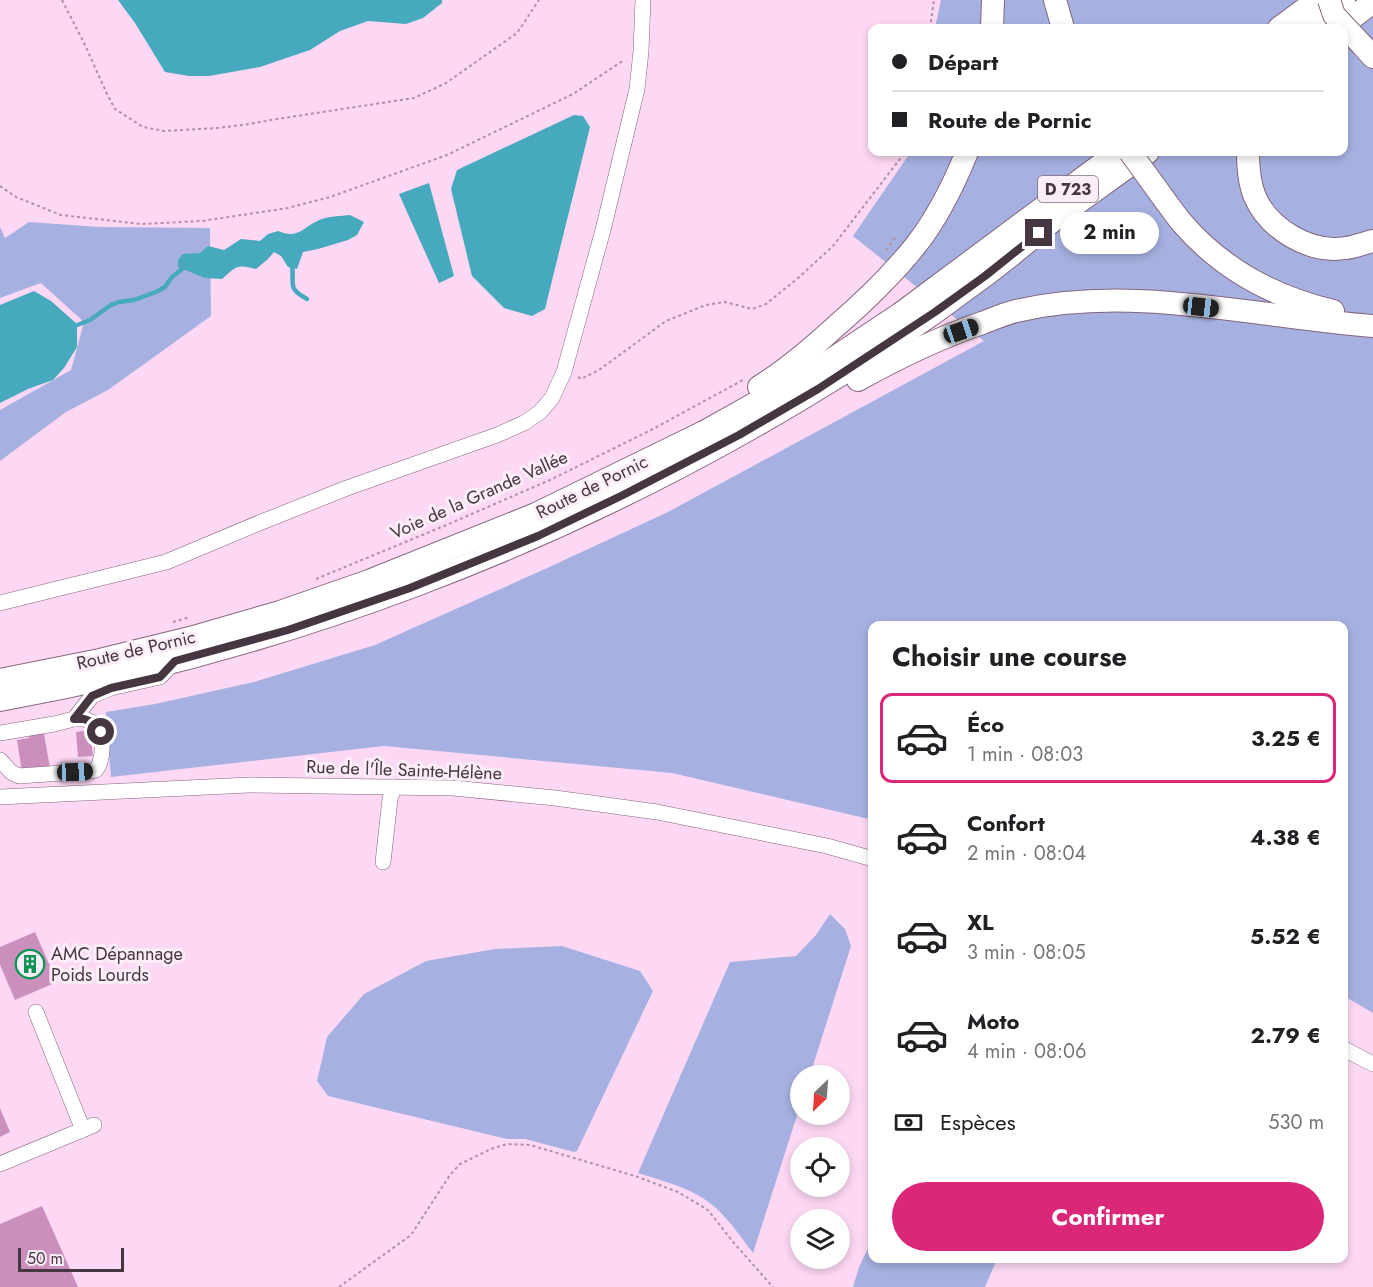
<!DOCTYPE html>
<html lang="fr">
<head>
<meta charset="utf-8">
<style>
	body { margin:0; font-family:Jost,sans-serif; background:#f2f2f2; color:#202124; height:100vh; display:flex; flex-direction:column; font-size:22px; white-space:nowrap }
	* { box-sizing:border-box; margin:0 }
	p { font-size:20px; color:#757577 }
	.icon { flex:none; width:33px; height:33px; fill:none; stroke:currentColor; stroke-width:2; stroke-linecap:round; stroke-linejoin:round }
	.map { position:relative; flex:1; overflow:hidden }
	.drawer { position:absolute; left:868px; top:621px; width:480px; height:642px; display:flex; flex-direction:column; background:#fff; border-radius:12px; box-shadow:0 3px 9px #0003 }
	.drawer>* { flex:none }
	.hud { position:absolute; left:868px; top:24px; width:480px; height:132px; border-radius:12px; box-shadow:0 3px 9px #0003; display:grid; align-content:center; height:132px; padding:0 24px; background:#fff }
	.needle { width:39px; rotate:205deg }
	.controls { position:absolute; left:790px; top:1065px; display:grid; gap:12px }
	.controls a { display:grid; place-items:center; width:60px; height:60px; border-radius:50%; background:#fff; box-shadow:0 3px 9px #0003; font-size:30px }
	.scale { position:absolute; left:18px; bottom:15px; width:106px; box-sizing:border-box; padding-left:6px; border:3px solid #453642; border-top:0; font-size:16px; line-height:21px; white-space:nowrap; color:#453642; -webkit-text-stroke:4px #fcedf8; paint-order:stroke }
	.end { position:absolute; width:27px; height:27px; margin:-14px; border:8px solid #453642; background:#fff; box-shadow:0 0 0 3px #fff }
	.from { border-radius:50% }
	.bubble { position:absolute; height:42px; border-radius:21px; background:#fff; box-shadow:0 3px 9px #0003; font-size:20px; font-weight:700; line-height:42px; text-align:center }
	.car { position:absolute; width:18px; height:36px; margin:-18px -9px; border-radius:8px; box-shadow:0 0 4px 2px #0007; background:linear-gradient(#222 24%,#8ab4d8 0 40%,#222 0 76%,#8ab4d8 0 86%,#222 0) }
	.hud b { display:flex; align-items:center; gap:21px; height:57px; font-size:22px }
	.hud b+b { border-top:2px solid #e0e0e0 }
	.hud i { width:15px; height:15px; background:#202124 }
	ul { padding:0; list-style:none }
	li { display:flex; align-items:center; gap:18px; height:90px; margin:0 12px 9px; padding:0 12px; border:3px solid transparent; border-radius:12px }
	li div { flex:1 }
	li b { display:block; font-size:22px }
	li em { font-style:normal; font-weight:700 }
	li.selected { border-color:#db2777 }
	li>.icon { width:54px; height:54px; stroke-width:1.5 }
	h2 { padding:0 24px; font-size:27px; line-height:72px }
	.pay { display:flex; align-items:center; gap:15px; height:66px; padding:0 24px; font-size:22px }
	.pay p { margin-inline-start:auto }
	.button { display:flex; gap:12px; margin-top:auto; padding:12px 24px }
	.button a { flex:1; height:69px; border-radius:36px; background:#db2777; color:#fff; font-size:24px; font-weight:700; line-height:69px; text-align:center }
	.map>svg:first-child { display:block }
</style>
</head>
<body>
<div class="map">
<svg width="1373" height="1287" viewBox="0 0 1373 1287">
	<rect width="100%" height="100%" fill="#fdd8f4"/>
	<g fill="#a6b1e1">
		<path d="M941,0H1373V1013L1344,996V626H873V820L672,773L384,746L111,777L106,712L155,704L254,682L375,645L545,569L668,512L984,341L853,236L908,156L909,152H1344V28H935Z"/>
		<path d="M29,222L99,227L210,228L211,316L108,390L66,412L0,461V410L71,370L84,322L41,283L0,298V227L5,238Z"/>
		<path d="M830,914L845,929L851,946L810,1075L801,1076V1103L753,1253C743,1240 733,1225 721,1213C700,1190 666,1182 638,1173L730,962L796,956L816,935Z"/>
		<path d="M562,946L640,971L653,991L577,1151L574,1152L525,1139H507L328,1096L317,1081L327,1037L364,994L426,961L495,949Z"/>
		<path d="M873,1238V1258L997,1259L985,1287H853L859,1267Z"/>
	</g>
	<g fill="#46a9be">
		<path d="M118,0H442V3L423,18L406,24L368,21L340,31L310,50L260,67L209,76H189L165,72L135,23Z"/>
		<path d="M574,115L583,116L590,127L545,309L532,316L504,308L472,276L451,189L457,170Z"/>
		<path d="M429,183L454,276L439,283L399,194Z"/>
		<path d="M350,215L364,222L357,235L348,240L318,249L303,252L297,269L288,267L281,256L274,252L268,259L256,269C236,264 237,266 222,279L205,278L178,267V260L183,254L200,253L208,246L224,250L241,239L260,241L268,234L278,231C300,240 303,226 322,219C331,216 341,216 350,215Z"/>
		<path d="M34,291L51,301L77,324V347L64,368L53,380L28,389L0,403V305Z"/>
	</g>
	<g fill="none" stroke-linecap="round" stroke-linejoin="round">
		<g stroke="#46a9be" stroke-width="4.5">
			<path d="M292,265C295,285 286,287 307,299"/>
			<path d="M72,327L90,320L111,305L119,302L134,300L156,292L165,287L172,277L186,266"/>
		</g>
	</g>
	<g fill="#cb8fbe">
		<path d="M42,722L50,768L22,772L17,740L29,738L27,724Z"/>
		<path d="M90,730L93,756L78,757L76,732Z"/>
		<path d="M35,932L57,982L15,1000L0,965V947Z"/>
		<path d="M0,1108L10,1132L0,1137Z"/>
		<path d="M42,1206L78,1287H0V1224Z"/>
	</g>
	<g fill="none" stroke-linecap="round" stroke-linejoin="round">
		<g stroke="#85647d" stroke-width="16">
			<g id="minor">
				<path d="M0,603L166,562L259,523L347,488L497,435L524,423L540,412L552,398L564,372L603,230L637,89L641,51L643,0"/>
				<path d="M74,719L92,696L111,688L160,677L174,662"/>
				<path d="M0,733L54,724L74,719H84L97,724C104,735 104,760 96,770L91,771L19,776L11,772L0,760"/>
				<path d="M0,797L249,785L453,788L555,798L657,812L827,846L873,859"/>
				<path d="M383,862L390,799L394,787"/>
				<path d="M36,1012L83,1130"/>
				<path d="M1344,1049L1373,1064"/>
				<path d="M0,1164L94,1125"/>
			</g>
		</g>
		<g stroke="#85647d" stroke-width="24">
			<g id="highway">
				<path d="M1055,0L1063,28"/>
				<path d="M992,28L993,0"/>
				<path d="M1279,28L1317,0"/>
				<path d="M1307,28L1344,0"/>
				<path d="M1339,28L1373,2"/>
				<path d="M1363,46L1373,57"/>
				<path d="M1248,152C1248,167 1249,183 1255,197C1269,229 1310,254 1346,248C1355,247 1364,243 1373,241"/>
				<path d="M1164,199C1170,207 1176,216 1183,224C1223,270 1274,297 1333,311"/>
				<path d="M858,380C897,358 939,338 982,323C993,319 1004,314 1016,311C1132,284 1256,317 1373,326"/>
				<path d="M759,387C786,370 811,349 835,327C864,302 892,275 916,245C938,217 954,184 967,152"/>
				<path d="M0,680L100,660L190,638L280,612L369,581L536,514L704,432L822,366L900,314L1118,152"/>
				<path d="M0,700C283,649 554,547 801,399C864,362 925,321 983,277C1008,259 1030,239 1054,220C1085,197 1117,175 1148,152"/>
			</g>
		</g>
		<g stroke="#ac91a6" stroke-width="2" stroke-dasharray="3 3" stroke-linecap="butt">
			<path d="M62,0L85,45L107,94L115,109L143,127L164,131L218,128L249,124L277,119L414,98L446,83L517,33L539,0"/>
			<path d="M930,28L934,0"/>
			<path d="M0,186L16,197L61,215L141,224L202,221L288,208L330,197L447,155L573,94L624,60"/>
			<path d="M886,250L893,240L896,238"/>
			<path d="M578,377L581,379L599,370L666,321L706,305L725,302L752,309L766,304L797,279L833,246L903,155L904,152"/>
			<path d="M316,579L444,526L550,480L651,430L743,380"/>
			<path d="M173,622L190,617"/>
			<path d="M339,1287L411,1235L450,1175L460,1164L491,1149L507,1144L530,1145L635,1176L678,1192L708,1210L733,1242L773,1287"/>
		</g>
		<use href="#minor" stroke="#fff" stroke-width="15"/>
		<use href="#highway" stroke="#fff" stroke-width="22"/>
		<g stroke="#85647d" stroke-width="24" stroke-linecap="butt">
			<g id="highway-bridge">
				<path d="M1329,0L1334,15L1363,46"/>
				<path d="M1130,152L1164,199"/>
			</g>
		</g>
		<use href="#highway-bridge" stroke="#fff" stroke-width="22"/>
	</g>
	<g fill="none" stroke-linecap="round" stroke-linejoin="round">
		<path stroke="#453642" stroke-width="8" d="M101,732L97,724L84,719H74L92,696L111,688L160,677L175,661L288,630L410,588L538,536L623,495L739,435L818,389L935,312L985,276L1039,233"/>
	</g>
	<defs>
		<g id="building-ring" transform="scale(1.5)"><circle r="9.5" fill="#fcedf8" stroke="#099453" stroke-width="1.5"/><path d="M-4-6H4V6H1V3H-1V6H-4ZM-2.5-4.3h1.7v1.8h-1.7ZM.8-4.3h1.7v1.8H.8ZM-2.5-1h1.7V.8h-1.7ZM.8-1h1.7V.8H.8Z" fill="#099453"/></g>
	</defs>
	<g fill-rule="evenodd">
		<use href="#building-ring" x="30" y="964"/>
	</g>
	<g text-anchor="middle" stroke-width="6" stroke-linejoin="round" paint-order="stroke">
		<rect fill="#fcedf8" stroke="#7c6d79" stroke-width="1.5" x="1038" y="176" width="60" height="26" rx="4.5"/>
		<g font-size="16" font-weight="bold" fill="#453642">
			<text x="1068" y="195">D 723</text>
		</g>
		<g font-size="18" fill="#453642" stroke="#fcedf8">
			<text transform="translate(592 487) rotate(-26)" y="6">Route de Pornic</text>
			<text transform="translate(479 495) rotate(-24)" y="6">Voie de la Grande Vallée</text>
			<text transform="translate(136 650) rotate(-13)" y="6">Route de Pornic</text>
			<text transform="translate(404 770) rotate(2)" y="6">Rue de l'Île Sainte-Hélène</text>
		</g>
		<g font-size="18" fill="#453642" stroke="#fcedf8" text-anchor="start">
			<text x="51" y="960">AMC Dépannage<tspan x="51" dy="21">Poids Lourds</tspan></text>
		</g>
	</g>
</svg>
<div class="controls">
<a><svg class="needle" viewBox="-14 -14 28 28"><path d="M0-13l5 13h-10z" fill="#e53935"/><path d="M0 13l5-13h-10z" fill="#757577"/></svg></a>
<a><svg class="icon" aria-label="locate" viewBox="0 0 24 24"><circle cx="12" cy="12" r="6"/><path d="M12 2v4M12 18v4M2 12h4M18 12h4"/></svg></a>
<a><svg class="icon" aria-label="layers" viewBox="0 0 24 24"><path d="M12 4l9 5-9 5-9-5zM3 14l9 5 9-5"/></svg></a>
</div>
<div class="scale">50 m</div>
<i class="end from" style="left:101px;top:732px"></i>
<i class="end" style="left:1039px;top:233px"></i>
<div class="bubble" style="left:1060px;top:212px;width:99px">2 min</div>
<i class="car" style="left:1201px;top:307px;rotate:97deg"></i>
<i class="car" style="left:961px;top:331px;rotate:71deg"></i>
<i class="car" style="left:75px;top:772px;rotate:88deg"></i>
<div class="hud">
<b><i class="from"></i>Départ</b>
<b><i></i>Route de Pornic</b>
</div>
<section class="drawer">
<h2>Choisir une course</h2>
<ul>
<li class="selected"><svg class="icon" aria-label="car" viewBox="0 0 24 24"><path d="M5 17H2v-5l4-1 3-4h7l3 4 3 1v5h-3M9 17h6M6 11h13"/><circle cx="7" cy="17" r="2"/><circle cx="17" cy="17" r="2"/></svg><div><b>Éco</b><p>1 min · 08:03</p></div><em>3.25 €</em></li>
<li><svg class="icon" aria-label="car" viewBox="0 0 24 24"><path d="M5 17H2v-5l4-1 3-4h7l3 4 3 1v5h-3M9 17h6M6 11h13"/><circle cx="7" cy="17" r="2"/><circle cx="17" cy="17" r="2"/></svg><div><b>Confort</b><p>2 min · 08:04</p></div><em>4.38 €</em></li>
<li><svg class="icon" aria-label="car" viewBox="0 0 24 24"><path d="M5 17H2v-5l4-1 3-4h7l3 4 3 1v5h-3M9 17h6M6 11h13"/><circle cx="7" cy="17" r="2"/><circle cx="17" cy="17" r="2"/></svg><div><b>XL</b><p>3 min · 08:05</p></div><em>5.52 €</em></li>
<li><svg class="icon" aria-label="car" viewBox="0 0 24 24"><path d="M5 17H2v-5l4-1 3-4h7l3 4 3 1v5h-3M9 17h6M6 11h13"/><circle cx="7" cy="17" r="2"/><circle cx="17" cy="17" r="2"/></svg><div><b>Moto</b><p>4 min · 08:06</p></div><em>2.79 €</em></li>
</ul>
<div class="pay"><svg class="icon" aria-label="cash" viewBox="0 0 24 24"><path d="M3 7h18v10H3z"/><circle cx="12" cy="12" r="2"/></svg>Espèces<p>530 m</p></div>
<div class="button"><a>Confirmer</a></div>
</section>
</div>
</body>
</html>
